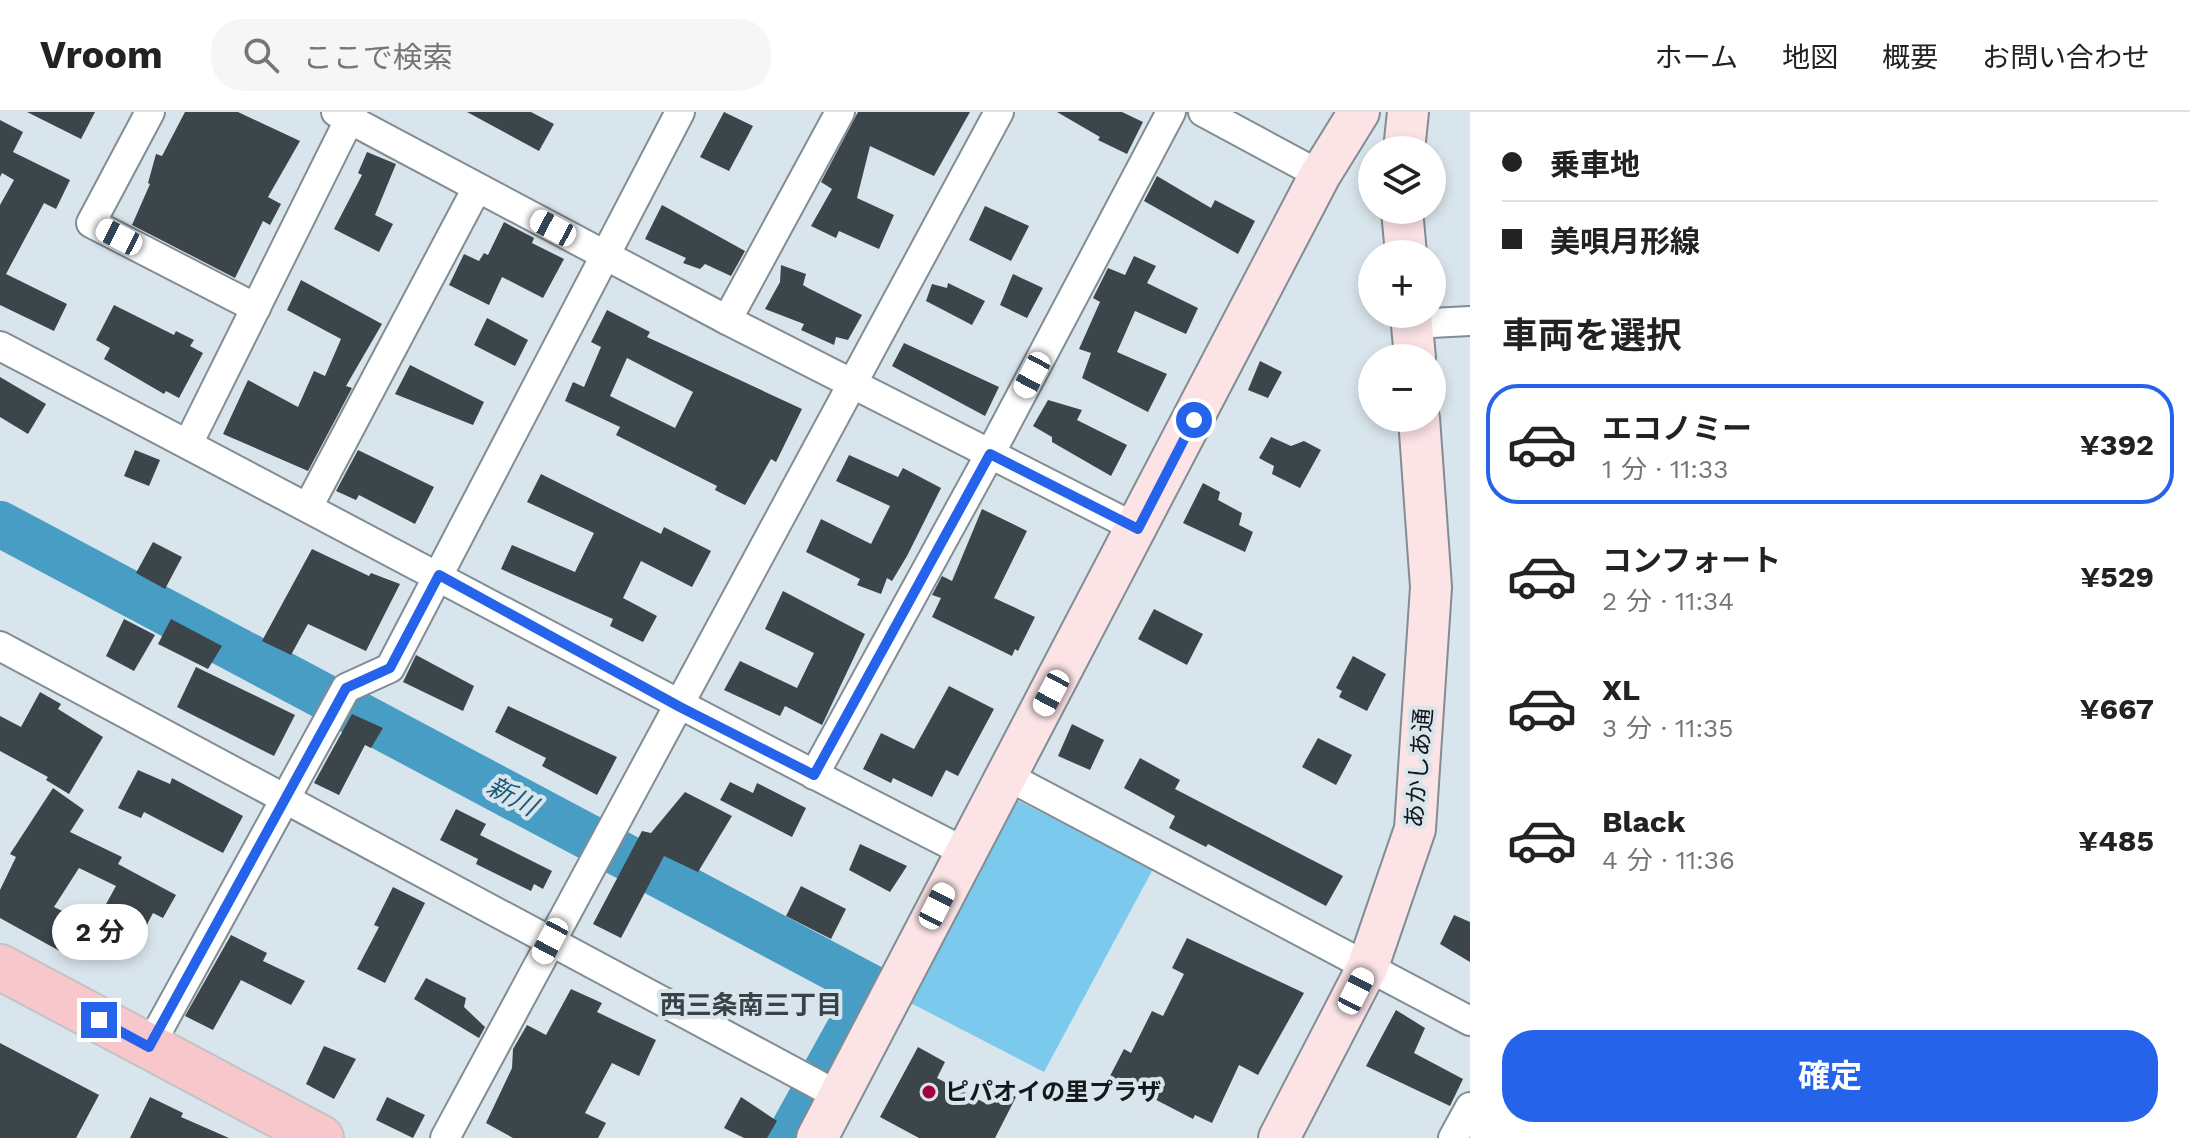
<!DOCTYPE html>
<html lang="ja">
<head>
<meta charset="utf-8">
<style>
	body { margin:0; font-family:"Work Sans","Noto Sans JP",sans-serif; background:#f6f6f6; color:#222; height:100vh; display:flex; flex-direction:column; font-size:30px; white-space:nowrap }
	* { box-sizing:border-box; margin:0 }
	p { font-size:26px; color:#767676 }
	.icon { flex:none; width:44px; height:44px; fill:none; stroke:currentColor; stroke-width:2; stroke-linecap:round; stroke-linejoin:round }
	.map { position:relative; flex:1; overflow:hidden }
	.sheet { display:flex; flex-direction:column; background:#fff; width:720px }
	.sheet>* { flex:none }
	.top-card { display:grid; align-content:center; height:176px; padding:0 32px; background:#fff }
	.fabs { position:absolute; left:1358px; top:24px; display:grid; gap:16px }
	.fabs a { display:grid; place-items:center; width:88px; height:88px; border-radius:50%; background:#fff; box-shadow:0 4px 12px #0003; font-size:40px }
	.end { position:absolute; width:36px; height:36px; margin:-18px; border:10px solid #2563eb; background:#fff; box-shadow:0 0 0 4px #fff }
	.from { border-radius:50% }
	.bubble { position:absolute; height:56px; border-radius:28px; background:#fff; box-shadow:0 4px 12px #0003; font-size:26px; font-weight:700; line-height:56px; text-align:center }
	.car { position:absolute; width:24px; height:48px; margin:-24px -12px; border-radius:10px; box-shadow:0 0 6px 2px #0007; background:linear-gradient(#fff 24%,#345 0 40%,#fff 0 76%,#345 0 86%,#fff 0) }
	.top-card b { display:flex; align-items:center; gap:28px; height:76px; font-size:30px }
	.top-card b+b { border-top:2px solid #e0e0e0 }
	.top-card i { width:20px; height:20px; background:#222 }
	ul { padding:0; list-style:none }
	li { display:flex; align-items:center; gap:24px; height:120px; margin:0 16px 12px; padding:0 16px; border:4px solid transparent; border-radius:32px }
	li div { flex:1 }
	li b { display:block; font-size:30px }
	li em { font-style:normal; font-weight:700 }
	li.current { border-color:#2563eb }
	li>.icon { width:72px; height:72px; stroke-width:1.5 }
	h2 { padding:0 32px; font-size:36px; line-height:96px }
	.button { display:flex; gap:16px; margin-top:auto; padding:16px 32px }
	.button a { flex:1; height:92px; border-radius:32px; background:#2563eb; color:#fff; font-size:32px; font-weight:700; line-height:92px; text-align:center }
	header { display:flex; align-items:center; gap:48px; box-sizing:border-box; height:112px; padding:0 40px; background:#fff; border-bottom:2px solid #e0e0e0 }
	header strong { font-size:38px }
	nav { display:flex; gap:44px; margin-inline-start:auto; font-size:28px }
	.search { width:560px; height:72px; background:#f6f6f6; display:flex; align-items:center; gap:20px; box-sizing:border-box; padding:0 28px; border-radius:32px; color:#767676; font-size:30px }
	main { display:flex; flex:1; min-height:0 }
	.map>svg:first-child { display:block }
</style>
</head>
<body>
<header>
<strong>Vroom</strong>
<div class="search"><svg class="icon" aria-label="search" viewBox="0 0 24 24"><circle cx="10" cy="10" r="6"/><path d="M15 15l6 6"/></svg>ここで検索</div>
<nav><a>ホーム</a><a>地図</a><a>概要</a><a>お問い合わせ</a></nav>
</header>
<main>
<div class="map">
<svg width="1470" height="1026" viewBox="0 0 1470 1026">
	<rect width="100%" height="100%" fill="#d9e5ec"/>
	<path fill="#7cc9ee" d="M1011,685L1153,757L1044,960L903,887Z"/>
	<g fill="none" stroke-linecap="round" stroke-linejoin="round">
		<path stroke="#479dc4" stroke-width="46" d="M0,412L872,876L789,1026"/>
	</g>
	<g fill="#3b454a" fill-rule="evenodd">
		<path d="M27,0H95L81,27Z"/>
		<path d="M185,0H238L300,29L268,85L281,92L270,113L263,109L235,166L132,113L150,72L148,71L156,42L162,44Z"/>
		<path d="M467,0H531L554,12L539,39Z"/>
		<path d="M724,0L753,14L729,59L700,45Z"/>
		<path d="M858,0H970L934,64L870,34L857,86L894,103L879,137L839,119L836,126L811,114L832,77L821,70Z"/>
		<path d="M1057,0H1122L1143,10L1127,42L1098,28L1100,25Z"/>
		<path d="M0,8L23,20L13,40L70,68L56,97L44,91L6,162L67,192L54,219L0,193V93L14,68L2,61L0,65Z"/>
		<path d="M367,40L396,52L375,103L393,112L379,140L334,117L362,63L358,61Z"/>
		<path d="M1157,64L1211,96L1215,88L1255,109L1238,142L1144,89Z"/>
		<path d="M662,93L745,139L731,164L705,152L700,157L683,151L686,146L645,127Z"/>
		<path d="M985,94L1029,114L1011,149L969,128Z"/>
		<path d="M504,110L534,126L532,131L564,147L543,186L502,165L489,193L449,173L464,142L479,149L484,141L488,143Z"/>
		<path d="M1134,144L1156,154L1147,171L1198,196L1186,222L1135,199L1117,240L1167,262L1148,300L1082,266L1091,241L1079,237L1100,190L1093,186L1108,156L1125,163Z"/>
		<path d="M781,153L806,162L803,173L808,176L862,203L848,228L836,225L834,233L801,218L804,212L765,197L780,170Z"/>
		<path d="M1013,162L1043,176L1027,206L1000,193Z"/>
		<path d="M301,168L382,212L346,274L352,276L308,359L223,322L248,268L298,295L314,259L325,264L341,227L287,198Z"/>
		<path d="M948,171L985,189L972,213L926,189L932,172L947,176Z"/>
		<path d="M114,193L174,223L176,219L194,228L190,234L203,241L179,286L166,279L164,282L104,247L110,236L96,228Z"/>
		<path d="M607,198L650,220L647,225L802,297L776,350L771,347L745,393L715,378L717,374L616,323L620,315L565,289L573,270L584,275L601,235L591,230ZM627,246L693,280L675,316L610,284Z"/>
		<path d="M487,206L528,228L515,254L474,233Z"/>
		<path d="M904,231L999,275L985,304L892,254Z"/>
		<path d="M1260,249L1282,260L1268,286L1248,278Z"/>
		<path d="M410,253L484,290L473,313L395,282Z"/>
		<path d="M0,265L46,292L28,322L0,305Z"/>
		<path d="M1048,288L1082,298L1077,308L1127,333L1111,364L1052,330V325L1033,314Z"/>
		<path d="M1271,325L1291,334L1304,329L1321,338L1300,376L1272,362L1274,354L1259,346Z"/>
		<path d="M135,338L160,348L149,374L124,364Z"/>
		<path d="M358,338L434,375L415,412L359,383L356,388L336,379Z"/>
		<path d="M849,343L898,365L903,356L941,376L907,444L892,469L887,466L881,482L857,473L860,467L806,440L821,407L871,432L890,394L836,369Z"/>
		<path d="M541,362L661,422L664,415L711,439L692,475L641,449L623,486L657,504L643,530L610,514L613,507L501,457L512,433L575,460L594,421L527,390Z"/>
		<path d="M1203,371L1220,380L1218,388L1242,401L1239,413L1253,420L1245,440L1183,411Z"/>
		<path d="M982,397L1027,419L994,486L1035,505L1018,539L1015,537L1012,544L932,505L941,486L932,483L942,464L952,469Z"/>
		<path d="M153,430L182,445L165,477L136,461Z"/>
		<path d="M312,437L369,464L371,461L400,472L366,539L308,512L291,543L262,529Z"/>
		<path d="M783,479L865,522L822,613L785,594L780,604L724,578L740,549L797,576L814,541L765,517Z"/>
		<path d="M1154,497L1203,522L1187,553L1138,527Z"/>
		<path d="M124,507L155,523L134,559L106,544Z"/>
		<path d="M171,507L222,534L208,557L158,532Z"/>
		<path d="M416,543L474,574L463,599L403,570Z"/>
		<path d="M1353,544L1386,562L1367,599L1339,585L1342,579L1336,576Z"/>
		<path d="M196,555L295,603L274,644L177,595Z"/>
		<path d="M949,574L994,597L958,664L946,658L932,685L893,666L891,671L863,657L881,621L914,637Z"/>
		<path d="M40,580L61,592L58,597L103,625L69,682L46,668L48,665L0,639V604L21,615Z"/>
		<path d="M508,594L617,645L597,683L542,654L546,646L495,620Z"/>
		<path d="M352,602L383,616L371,636L365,633L339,683L314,671Z"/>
		<path d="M1072,612L1104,628L1090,658L1058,644Z"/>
		<path d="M1318,626L1352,643L1336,673L1302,655Z"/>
		<path d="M1140,646L1180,668L1175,677L1343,764L1326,794L1208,732L1206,735L1169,716L1175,704L1124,676Z"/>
		<path d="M138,658L170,672L172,666L243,704L223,741L144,700L141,706L118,696Z"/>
		<path d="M730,670L753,681L757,671L806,696L792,725L720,688Z"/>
		<path d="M53,676L84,698L70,720L122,745L118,752L176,783L163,806L153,801L141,824L100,803L116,774L79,756L54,795L83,809L65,842L0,806V778L16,745L10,742Z"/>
		<path d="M685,680L732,704L698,760L664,744L621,826L593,812L642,719L651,721Z"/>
		<path d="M456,697L486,712L480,723L552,759L543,777L534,772L531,779L476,752L478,747L440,728Z"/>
		<path d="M860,732L907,754L890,780L849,758Z"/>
		<path d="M801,774L846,797L831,827L786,804Z"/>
		<path d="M393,775L425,791L385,871L357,857L379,815L374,813Z"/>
		<path d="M1454,803L1470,810V850L1440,832Z"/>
		<path d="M231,823L267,841L263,849L305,869L291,893L241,868L213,918L185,904Z"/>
		<path d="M1187,826L1304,881L1258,963L1239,953L1212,1011L1195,1003L1193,1007L1110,964L1124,937L1131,941L1152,899L1163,904L1184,862L1172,856Z"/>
		<path d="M426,866L466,886L464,895L485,915L479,926L414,887Z"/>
		<path d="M571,877L602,891L597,900L656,928L639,964L612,951L585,1001L606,1011L598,1026H513L486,1011L512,956L513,937L527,913L546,923Z"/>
		<path d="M1396,898L1425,916L1414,941L1463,967L1450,994L1366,954Z"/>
		<path d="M0,931L99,983L76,1026H0Z"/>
		<path d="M324,934L356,947L334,987L306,972Z"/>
		<path d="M918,935L945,950L937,966L985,991L994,974L1016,985L995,1026H919L880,1005Z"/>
		<path d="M150,985L183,1001L181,1005L229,1026H130Z"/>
		<path d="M387,985L425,1003L413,1026L376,1008Z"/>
		<path d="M741,985L777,1009L767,1026H744L724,1016Z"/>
	</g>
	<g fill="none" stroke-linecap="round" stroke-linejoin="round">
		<g stroke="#828d93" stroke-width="32">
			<g id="street">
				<path d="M150,0L91,111L256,196"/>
				<path d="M336,0L727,208"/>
				<path d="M840,0L727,208L1138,417"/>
				<path d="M1203,0L1320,63"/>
				<path d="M1412,212L1470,209"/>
				<path d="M0,234C322,402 641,575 965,740"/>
				<path d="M188,332L353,0"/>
				<path d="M308,395L477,76"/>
				<path d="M0,534L839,984"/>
				<path d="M814,663L990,342L1171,0"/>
				<path d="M1007,664L1470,909"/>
				<path d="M149,935L346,576L390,556L680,0"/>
				<path d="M445,1026L999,0"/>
				<path d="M1453,1026L1470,995"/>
			</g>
		</g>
		<g stroke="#828d93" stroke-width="44">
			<g id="secondary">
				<path d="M1404,38L1408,0"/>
				<path d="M1402,98L1406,142"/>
				<path d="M1411,202L1415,246"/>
				<path d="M817,1026L1320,63L1359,0"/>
				<path d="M1279,1026L1368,854L1415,717L1431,475L1419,306"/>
			</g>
		</g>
		<g stroke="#c2c3c4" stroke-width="48">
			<path id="primary" d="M0,855L321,1026"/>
		</g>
		<use href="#street" stroke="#fff" stroke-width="28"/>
		<use href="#secondary" stroke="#fbe3e6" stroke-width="40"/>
		<use href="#primary" stroke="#f7c7cc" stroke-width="44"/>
	</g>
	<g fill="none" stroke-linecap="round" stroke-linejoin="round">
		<path stroke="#2563eb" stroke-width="10" d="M99,908L149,935L346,576L390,556L439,463L680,595L814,663L990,342L1138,417L1194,308"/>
	</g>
	<circle fill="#a1023a" stroke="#d9e5ec" stroke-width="3" cx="929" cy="980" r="8"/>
	<g text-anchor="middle" stroke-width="8" stroke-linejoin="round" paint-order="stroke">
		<g font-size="24" fill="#14181b" stroke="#d9e5ec">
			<text transform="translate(1419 656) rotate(-85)" y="8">あかしあ通</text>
		</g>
		<g font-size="24" font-weight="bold" fill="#14181b" stroke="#d9e5ec" text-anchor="start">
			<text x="945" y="988">ピパオイの里プラザ</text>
		</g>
		<g font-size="26" font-style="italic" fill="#1a5b77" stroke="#d9e5ec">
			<text transform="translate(512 684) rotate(28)" y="9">新川</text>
		</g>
		<g font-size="26" font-weight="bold" fill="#384247" stroke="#d9e5ec">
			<text x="751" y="902">西三条南三丁目</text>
		</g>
	</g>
</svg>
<div class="fabs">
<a><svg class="icon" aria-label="layers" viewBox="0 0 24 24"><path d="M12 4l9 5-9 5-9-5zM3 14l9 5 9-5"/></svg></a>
<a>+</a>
<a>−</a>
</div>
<i class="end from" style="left:1194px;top:308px"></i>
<i class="end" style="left:99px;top:908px"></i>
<div class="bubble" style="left:52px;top:792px;width:96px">2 分</div>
<i class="car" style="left:553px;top:116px;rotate:298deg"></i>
<i class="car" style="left:119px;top:125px;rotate:297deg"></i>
<i class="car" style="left:1032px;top:263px;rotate:208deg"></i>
<i class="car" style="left:1051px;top:581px;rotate:208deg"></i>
<i class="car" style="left:937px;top:794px;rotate:27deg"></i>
<i class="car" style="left:550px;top:829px;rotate:208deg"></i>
<i class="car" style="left:1356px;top:879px;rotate:27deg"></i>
</div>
<section class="sheet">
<div class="top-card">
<b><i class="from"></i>乗車地</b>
<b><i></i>美唄月形線</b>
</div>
<h2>車両を選択</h2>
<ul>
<li class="current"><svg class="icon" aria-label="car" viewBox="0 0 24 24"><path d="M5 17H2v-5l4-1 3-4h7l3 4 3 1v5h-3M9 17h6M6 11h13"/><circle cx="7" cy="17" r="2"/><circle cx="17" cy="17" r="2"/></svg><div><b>エコノミー</b><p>1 分 · 11:33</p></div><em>¥392</em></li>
<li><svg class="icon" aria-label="car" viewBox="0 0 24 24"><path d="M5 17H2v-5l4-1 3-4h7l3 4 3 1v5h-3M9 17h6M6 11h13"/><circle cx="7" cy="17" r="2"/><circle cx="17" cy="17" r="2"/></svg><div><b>コンフォート</b><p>2 分 · 11:34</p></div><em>¥529</em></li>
<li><svg class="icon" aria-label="car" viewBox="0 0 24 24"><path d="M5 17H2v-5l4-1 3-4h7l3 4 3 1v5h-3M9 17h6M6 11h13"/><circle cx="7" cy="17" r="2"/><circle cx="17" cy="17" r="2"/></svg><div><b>XL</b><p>3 分 · 11:35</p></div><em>¥667</em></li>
<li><svg class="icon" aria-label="car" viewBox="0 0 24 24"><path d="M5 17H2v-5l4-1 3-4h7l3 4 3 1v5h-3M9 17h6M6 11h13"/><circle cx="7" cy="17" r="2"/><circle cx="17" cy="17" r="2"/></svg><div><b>Black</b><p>4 分 · 11:36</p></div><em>¥485</em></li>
</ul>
<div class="button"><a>確定</a></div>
</section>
</main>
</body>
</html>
